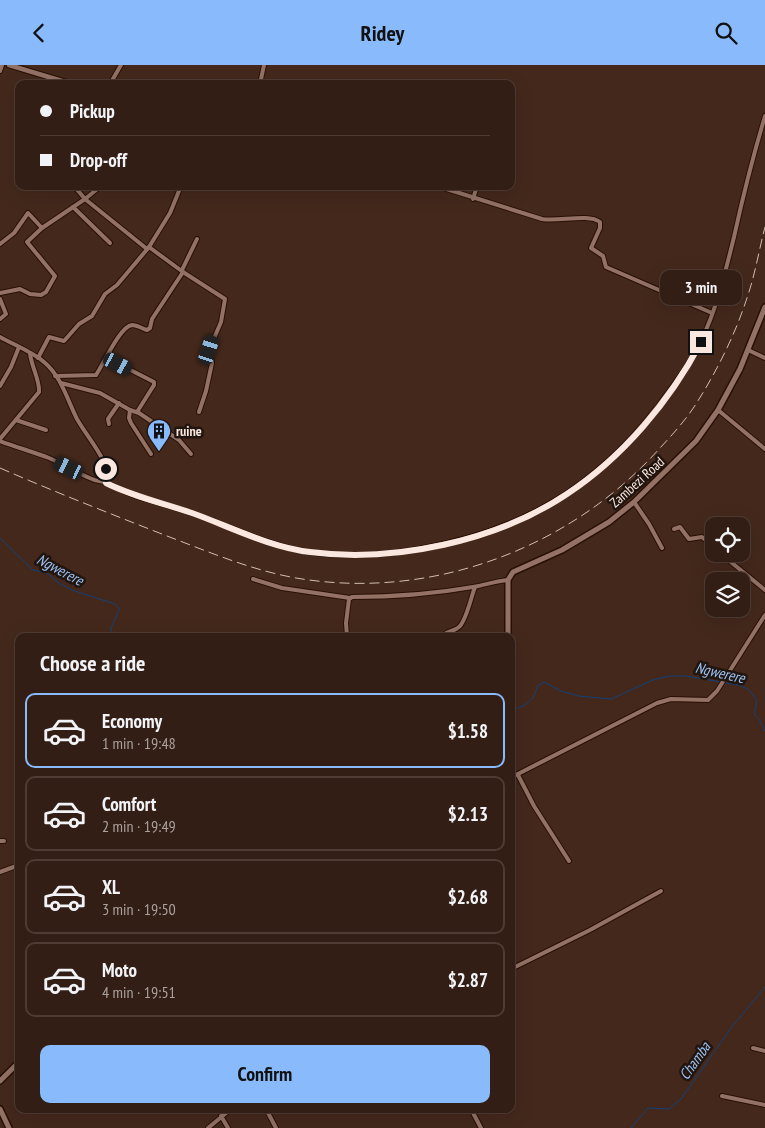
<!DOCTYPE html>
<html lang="en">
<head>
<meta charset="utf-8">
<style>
	body { margin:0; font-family:"PT Sans Narrow",sans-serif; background:#3e2b22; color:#f1f3f6; height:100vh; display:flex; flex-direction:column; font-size:19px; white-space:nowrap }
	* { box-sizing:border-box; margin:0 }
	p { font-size:16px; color:#a9a2a0 }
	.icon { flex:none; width:28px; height:28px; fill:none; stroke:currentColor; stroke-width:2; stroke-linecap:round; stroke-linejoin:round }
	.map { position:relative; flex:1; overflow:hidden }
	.side { position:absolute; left:15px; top:568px; width:500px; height:480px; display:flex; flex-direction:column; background:#331e15; border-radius:10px; box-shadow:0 5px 20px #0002,0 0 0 1px #4e3c34 }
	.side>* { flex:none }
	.hud { position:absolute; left:15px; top:15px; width:500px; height:110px; border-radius:10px; box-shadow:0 5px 20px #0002,0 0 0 1px #4e3c34; display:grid; align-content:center; height:110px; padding:0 25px; background:#331e15 }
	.buttons { position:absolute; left:705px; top:452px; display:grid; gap:10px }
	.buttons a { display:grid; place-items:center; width:45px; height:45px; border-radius:10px; background:#331e15; box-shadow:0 5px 20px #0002,0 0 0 1px #4e3c34; font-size:25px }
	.end { position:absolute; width:22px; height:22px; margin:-11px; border:6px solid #fae7df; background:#111; box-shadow:0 0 0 2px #111 }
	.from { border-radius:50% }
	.bubble { position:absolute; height:35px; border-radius:10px; background:#331e15; box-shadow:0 5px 20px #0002,0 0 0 1px #4e3c34; font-size:16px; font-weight:800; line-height:35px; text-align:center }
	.car { position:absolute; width:15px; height:30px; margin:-15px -8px; border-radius:6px; box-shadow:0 0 4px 1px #0007; background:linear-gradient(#222 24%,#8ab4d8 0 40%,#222 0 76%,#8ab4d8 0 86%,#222 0) }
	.hud b { display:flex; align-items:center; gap:18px; height:48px; font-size:19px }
	.hud b+b { border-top:1px solid #4e3c34 }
	.hud i { width:12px; height:12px; background:#f1f3f6 }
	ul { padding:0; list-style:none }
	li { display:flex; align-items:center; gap:15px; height:75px; margin:0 10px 8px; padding:0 15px; border:2px solid #4e3c34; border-radius:10px }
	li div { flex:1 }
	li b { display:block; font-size:19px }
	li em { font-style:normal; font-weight:800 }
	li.selected { border-color:#88bafc }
	li>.icon { width:45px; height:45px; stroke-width:1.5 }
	h2 { padding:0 25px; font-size:22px; line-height:60px }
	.cta { display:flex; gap:10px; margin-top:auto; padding:10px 25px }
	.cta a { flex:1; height:58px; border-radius:10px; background:#88bafc; color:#111; font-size:20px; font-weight:800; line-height:58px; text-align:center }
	header { display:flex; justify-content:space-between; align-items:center; height:65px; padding:0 25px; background:#88bafc; color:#111; font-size:22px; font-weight:800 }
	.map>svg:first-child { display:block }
</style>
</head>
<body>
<header><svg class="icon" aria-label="back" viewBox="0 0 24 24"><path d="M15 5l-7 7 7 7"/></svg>Ridey<svg class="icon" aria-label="search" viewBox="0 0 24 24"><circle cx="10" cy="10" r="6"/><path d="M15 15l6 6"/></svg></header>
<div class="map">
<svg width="765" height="1063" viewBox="0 0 765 1063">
	<rect width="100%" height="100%" fill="#44281c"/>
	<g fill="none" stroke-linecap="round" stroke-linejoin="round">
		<g stroke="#11427a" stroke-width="1">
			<path d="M0,473L33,505L47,508L57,517L72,525L115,539L119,543V545L111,563V571"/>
			<path d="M725,618C741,620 749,621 757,636L754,649L759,654L765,666"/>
			<path d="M511,645C526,641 535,636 537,621L544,617L561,626L578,631L611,634L653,615L669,611H686L721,617"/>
			<path d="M631,1063L648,1043L669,1044L681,1034L731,963L765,922"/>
		</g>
		<g stroke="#291005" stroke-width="6">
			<g id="minor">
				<path d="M0,6L2,0"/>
				<path d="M110,19L121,0"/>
				<path d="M260,19L264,0"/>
				<path d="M74,121L85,134L147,184"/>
				<path d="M224,121L226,122"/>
				<path d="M437,121L542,154C559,157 588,148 600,157V163L591,183L603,191L606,202L712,248"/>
				<path d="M473,134L477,121"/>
				<path d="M73,142L110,178"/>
				<path d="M0,179L14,168L28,148L42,163L85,134L101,121"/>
				<path d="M149,182L183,207L225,234L221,257L209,285L212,298L206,326L199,347"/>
				<path d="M182,205L197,174"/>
				<path d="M0,228L20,224L30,229L41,230L46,227L55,211L27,177L42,163"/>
				<path d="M0,234L6,249L0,254"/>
				<path d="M0,272C14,280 31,286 44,297C61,311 67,334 77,354C85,368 96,381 104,397L106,404V418"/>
				<path d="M748,285L765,293"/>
				<path d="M38,293L49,272L64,276L79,259L92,251L105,229L117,220L149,182L170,148L181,121"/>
				<path d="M107,293L154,317V320L137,347"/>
				<path d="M55,311L96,310C103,300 120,261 132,260C137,260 143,264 147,265L150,263L152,254L183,207"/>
				<path d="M61,318L100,328L130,345L139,348L179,375L191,389"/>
				<path d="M0,321L11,302L19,282"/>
				<path d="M130,345L129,353L131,358L151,389"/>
				<path d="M718,345L765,384"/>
				<path d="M16,355L46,365"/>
				<path d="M109,359L108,354L119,338"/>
				<path d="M0,374L39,327C40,315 31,301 30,288"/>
				<path d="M0,376C16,382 33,387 49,393C64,400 77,408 92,414C96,416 102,416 107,418C116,422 125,427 135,431C157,438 179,443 200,451C236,464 271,481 309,487C346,493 386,490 423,483C523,465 596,422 658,341C674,320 689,300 701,276C717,243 725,208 734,172C743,131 753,91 765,51"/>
				<path d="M634,437L649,459L662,483"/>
				<path d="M674,464L680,462L689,474L702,472L714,482"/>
				<path d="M721,489L765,525"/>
				<path d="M253,514L282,523L350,533"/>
				<path d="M347,571L346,558L349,534L352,532C393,532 433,529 473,522C485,520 496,516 508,515"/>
				<path d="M443,571C447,565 455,567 460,561C467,553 471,532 475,522"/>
				<path d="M518,710L534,741L569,796"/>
				<path d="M512,712L657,638L671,634L708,635L717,626L765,550"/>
				<path d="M0,776H4"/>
				<path d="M0,807L19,800"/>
				<path d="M511,904L590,865L661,826"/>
				<path d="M753,983L765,986"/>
				<path d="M722,1031L765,1040"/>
				<path d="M266,1044L276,1063"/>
				<path d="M471,1044L481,1063"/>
				<path d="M221,1051L228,1063"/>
				<path d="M208,1063L231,1044"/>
			</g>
		</g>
		<g stroke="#291005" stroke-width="7">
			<path id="tertiary" d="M9,0L72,19"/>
		</g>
		<g stroke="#291005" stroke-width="8">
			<g id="secondary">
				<path d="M508,571V515L513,507L562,485L609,457L634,437L696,376L718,345L740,304L765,242"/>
				<path d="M511,704V713"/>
				<path d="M0,1016L19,997"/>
				<path d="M0,1044L9,1063"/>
			</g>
		</g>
		<use href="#minor" stroke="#937265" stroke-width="4"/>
		<use href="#tertiary" stroke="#937265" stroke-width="4.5"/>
		<use href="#secondary" stroke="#937265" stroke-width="5"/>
		<path stroke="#d2bdb4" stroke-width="1" stroke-dasharray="10 5" stroke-linecap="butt" d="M0,403C55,427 111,449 167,471C209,487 251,505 296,513C430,536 570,484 660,383C672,370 684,357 694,342C716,308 735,270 747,233C755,210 759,185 765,162"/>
	</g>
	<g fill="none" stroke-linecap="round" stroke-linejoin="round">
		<path stroke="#fae7df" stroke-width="6" d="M106,404V418C134,432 163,438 192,448C231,462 269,482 310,487C394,498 497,476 567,429C623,392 670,336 701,277"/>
	</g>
	<defs>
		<g id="building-pin" transform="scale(1.25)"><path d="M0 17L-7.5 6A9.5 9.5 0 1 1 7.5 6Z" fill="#88bafc" stroke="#21150f"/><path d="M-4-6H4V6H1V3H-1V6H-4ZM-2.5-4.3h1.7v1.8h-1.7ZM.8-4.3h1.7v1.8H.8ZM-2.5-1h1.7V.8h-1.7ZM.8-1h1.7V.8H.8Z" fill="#111"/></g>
	</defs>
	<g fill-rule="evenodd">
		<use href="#building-pin" x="159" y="366"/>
	</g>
	<g text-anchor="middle" stroke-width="5" stroke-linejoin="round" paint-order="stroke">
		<g font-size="14" font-weight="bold" fill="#fae7df" stroke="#21150f" text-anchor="start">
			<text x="176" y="371">ruine</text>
		</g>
		<g font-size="14" fill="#fae7df" stroke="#21150f">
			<text transform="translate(637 417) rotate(-42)" y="5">Zambezi Road</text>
		</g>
		<g font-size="15" font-style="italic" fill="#9bc2f4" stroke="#21150f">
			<text transform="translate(60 505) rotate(28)" y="5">Ngwerere</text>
			<text transform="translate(720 608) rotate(13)" y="5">Ngwerere</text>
			<text transform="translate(695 996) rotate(-55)" y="5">Chamba</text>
		</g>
	</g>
</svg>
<div class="buttons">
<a><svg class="icon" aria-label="locate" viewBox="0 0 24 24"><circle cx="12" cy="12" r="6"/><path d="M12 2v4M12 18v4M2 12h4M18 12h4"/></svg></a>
<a><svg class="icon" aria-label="layers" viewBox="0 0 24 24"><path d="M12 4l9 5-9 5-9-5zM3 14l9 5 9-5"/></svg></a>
</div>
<i class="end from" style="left:106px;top:404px"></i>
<i class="end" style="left:701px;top:277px"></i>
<div class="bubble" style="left:660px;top:205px;width:82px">3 min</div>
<i class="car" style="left:209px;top:285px;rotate:18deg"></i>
<i class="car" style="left:118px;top:299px;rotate:118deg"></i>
<i class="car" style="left:69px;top:403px;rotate:296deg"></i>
<div class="hud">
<b><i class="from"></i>Pickup</b>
<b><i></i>Drop-off</b>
</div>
<section class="side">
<h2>Choose a ride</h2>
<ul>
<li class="selected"><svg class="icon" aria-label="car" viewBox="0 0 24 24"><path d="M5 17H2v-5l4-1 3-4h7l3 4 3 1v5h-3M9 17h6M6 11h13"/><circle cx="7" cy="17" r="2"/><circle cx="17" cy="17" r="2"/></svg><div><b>Economy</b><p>1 min · 19:48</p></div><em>$1.58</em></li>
<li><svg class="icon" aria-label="car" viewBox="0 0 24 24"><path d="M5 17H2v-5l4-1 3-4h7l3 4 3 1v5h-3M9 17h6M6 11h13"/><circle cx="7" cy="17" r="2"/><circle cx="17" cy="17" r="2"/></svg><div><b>Comfort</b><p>2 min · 19:49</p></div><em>$2.13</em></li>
<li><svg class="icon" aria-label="car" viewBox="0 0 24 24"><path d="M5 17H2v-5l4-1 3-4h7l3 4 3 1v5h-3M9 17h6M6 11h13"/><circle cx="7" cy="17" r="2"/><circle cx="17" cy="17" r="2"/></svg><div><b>XL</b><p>3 min · 19:50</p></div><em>$2.68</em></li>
<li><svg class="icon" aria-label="car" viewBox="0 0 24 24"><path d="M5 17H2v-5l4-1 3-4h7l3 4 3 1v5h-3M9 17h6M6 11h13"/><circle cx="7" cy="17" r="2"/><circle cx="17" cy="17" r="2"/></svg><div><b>Moto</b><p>4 min · 19:51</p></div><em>$2.87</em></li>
</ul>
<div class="cta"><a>Confirm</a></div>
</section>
</div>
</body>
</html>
